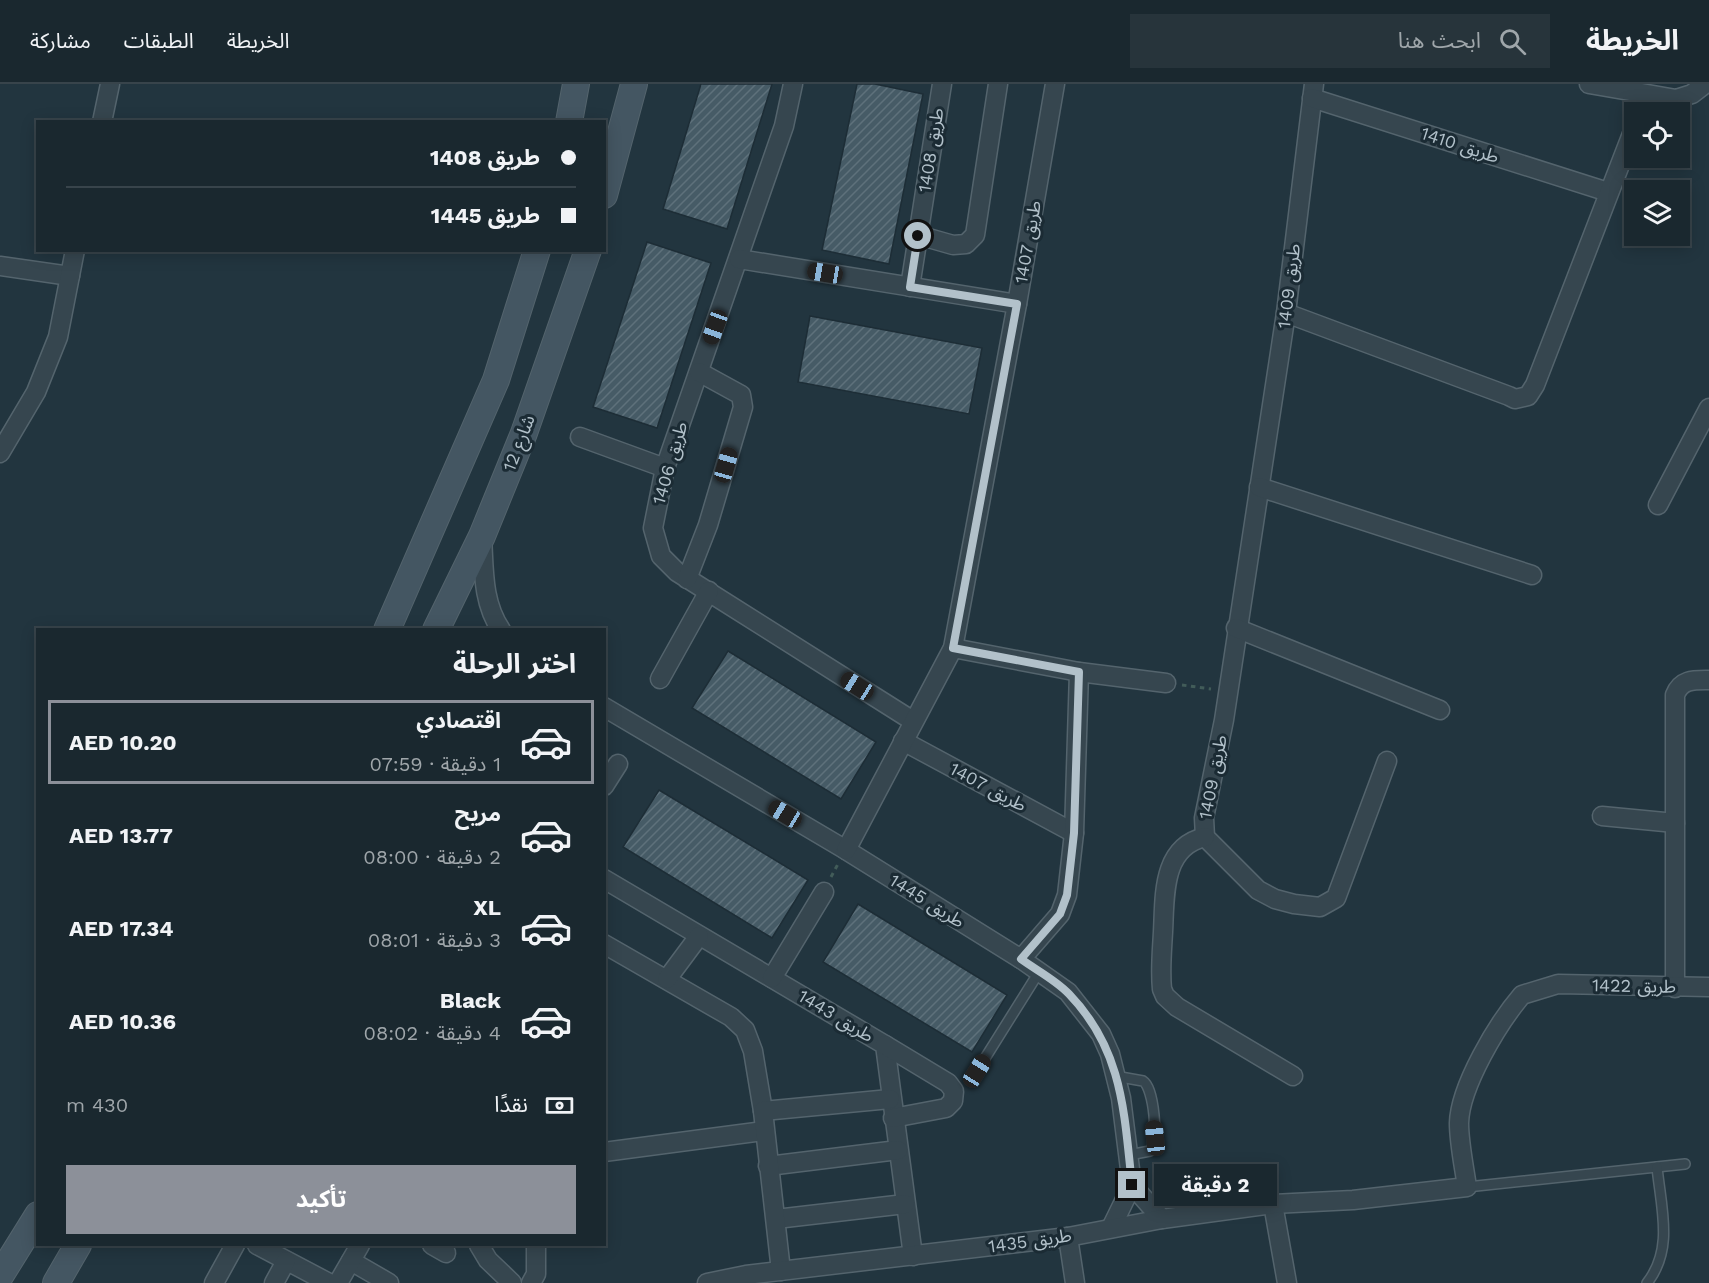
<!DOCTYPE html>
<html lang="ar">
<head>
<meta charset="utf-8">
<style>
	body { margin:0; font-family:"Work Sans","Noto Sans Arabic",sans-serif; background:#27343b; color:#f1f3f6; direction:rtl; height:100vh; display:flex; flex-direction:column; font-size:22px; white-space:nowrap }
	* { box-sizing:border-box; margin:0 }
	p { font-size:20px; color:#9fa6aa }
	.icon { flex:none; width:33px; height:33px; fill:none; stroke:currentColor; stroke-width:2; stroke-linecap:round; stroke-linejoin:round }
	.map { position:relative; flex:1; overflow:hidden; direction:ltr }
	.panel { position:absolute; left:36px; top:544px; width:570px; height:618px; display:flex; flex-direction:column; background:#1a282f; border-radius:0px; box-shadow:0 3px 15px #0003,0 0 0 2px #38444b; direction:rtl }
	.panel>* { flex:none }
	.banner { position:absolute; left:36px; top:36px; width:570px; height:132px; border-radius:0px; box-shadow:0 3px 15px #0003,0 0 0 2px #38444b; direction:rtl; display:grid; align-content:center; height:132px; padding:0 30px; background:#1a282f }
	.fabs { position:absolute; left:1624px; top:18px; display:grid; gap:12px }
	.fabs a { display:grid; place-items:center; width:66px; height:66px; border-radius:0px; background:#1a282f; box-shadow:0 3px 15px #0003,0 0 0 2px #38444b; font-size:30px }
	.end { position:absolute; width:27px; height:27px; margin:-14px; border:8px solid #b2c1ca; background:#111; box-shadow:0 0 0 3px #111 }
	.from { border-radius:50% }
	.bubble { position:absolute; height:42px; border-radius:0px; background:#1a282f; box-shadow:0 3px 15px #0003,0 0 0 2px #38444b; font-size:20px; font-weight:700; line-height:42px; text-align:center; direction:rtl }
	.car { position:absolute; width:18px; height:36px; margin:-18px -9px; border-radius:8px; box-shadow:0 0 4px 2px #0007; background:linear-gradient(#222 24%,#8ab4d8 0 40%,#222 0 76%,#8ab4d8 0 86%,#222 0) }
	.banner b { display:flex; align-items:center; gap:21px; height:57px; font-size:22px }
	.banner b+b { border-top:2px solid #38444b }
	.banner i { width:15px; height:15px; background:#f1f3f6 }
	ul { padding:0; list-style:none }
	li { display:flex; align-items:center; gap:18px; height:84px; margin:0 12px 9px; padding:0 18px; border:3px solid transparent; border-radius:0px }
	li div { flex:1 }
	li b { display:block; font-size:22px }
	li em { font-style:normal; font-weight:700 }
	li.active { border-color:#8c9099 }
	li>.icon { width:54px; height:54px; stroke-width:1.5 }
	h2 { padding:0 30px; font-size:27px; line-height:72px }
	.pay { display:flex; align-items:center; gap:15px; height:66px; padding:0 30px; font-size:22px }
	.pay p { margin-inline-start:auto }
	.primary-button { display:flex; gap:12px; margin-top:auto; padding:12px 30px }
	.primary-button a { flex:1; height:69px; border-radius:0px; background:#8c9099; color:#fff; font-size:24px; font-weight:700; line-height:69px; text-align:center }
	header { display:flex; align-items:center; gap:36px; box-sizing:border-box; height:84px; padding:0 30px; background:#1a282f; border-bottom:2px solid #38444b }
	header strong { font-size:28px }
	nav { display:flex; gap:33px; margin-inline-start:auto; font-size:21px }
	.search { width:420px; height:54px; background:#27343b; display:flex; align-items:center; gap:15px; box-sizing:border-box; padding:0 21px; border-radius:0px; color:#9fa6aa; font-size:22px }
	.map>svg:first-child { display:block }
</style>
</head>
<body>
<header>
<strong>الخريطة</strong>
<div class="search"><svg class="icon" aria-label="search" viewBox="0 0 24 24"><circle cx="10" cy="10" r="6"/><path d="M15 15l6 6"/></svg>ابحث هنا</div>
<nav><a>الخريطة</a><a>الطبقات</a><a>مشاركة</a></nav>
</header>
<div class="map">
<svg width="1709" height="1199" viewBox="0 0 1709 1199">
	<defs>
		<pattern id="building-hatch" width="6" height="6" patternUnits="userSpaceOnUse" patternTransform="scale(1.5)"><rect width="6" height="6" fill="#465b66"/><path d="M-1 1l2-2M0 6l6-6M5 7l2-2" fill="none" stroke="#5e717b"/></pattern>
	</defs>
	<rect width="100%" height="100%" fill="#22353f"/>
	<g fill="url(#building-hatch)" stroke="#1d2d36" stroke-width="1.5">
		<path d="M701,0H772L727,145L663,125Z"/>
		<path d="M857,0H875L923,10L889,180L822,166Z"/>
		<path d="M647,158L711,179L657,344L593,323Z"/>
		<path d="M810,232L982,264L969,330L798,298Z"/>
		<path d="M728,567L876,658L841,715L692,624Z"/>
		<path d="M659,706L808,796L772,854L623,763Z"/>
		<path d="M858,820L1007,911L972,968L823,878Z"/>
	</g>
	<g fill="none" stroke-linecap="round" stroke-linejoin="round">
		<g stroke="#54646d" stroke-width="12">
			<g id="lane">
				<path d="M977,987L1039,888"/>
				<path d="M1115,992L1143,997C1154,1004 1159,1058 1150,1067L1129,1071"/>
				<path d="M1467,1103L1685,1080"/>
				<path d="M1647,1199C1674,1165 1661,1124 1657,1083"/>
			</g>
		</g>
		<g stroke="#54646d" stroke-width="21">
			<g id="street">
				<path d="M793,0L784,42L665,384L653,444L661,472L677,488L913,637"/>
				<path d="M1314,0L1286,229L1224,636L1204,734L1205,753L1258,806L1275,815L1294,820L1320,823L1336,814L1387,677"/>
				<path d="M1589,0L1676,15L1692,10L1705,0"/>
				<path d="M1312,14L1608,108"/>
				<path d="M102,38L110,0"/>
				<path d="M918,151L953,161L966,160L975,151L998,0"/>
				<path d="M739,175L1017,220"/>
				<path d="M0,182L70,192"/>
				<path d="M910,203L942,0"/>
				<path d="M1286,229L1509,312L1515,315L1528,312L1535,301L1635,42"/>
				<path d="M580,353L665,384"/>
				<path d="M0,369L36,308L58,253L75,166"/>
				<path d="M1259,403L1532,491"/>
				<path d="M1658,421L1709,324"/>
				<path d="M482,452C484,485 482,518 501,546"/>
				<path d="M687,495L708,441L743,323L741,311L699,288"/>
				<path d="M1236,544L1440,626"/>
				<path d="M953,564L1079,588L1166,599"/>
				<path d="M660,595L709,507"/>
				<path d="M604,623L846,766L1021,875L1068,908L1101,950L1110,970L1121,1014L1132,1101L1111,1144"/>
				<path d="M903,657L1074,749"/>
				<path d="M604,702L618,680"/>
				<path d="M1602,732L1675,739"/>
				<path d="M1205,753C1161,763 1165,813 1163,848C1162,867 1160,886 1162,905L1165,912L1177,923L1293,992"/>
				<path d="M846,766L953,564L1017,220L1055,0"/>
				<path d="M604,795L885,961L913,1172"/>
				<path d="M604,860L731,933L745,946L753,967L763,1027"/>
				<path d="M1021,875L1060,830L1067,811L1074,749L1079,588"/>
				<path d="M772,894L824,808"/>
				<path d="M667,895L699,852"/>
				<path d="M1675,904V611C1681,595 1694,596 1709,596"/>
				<path d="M885,961L948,999L954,1007L953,1017L946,1024L893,1034"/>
				<path d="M604,1068L764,1047"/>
				<path d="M768,1082L898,1066"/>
				<path d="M1132,1101L1162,1135"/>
				<path d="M1273,1120L1287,1199"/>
				<path d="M776,1135L905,1120"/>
				<path d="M1068,1153L1075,1199"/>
				<path d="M257,1161L329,1199"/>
				<path d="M432,1161L446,1169"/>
				<path d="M479,1161L488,1176L512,1199"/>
				<path d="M351,1177L389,1199"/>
				<path d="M781,1187L763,1027L890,1015"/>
				<path d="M214,1199L235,1161"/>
				<path d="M274,1199L286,1177"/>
				<path d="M338,1199L360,1161"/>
				<path d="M531,1199L536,1190V1161"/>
				<path d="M707,1199L746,1191L1068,1153L1162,1135L1273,1120L1353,1116L1467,1103C1464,1082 1459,1059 1459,1039C1460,1002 1498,939 1522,911L1558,900L1709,903"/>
			</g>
		</g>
		<g stroke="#54646d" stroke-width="28">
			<g id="secondary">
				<path d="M569,38L576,0"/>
				<path d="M604,111L634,0"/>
				<path d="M387,546L496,296L537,166"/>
				<path d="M436,546L482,452L524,349L588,166"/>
				<path d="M0,1192L38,1131"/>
				<path d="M56,1199L78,1161"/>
			</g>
		</g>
		<g stroke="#425c59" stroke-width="3" stroke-dasharray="4.5 4.5" stroke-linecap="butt">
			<path d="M1182,601L1211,605"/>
			<path d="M831,793L838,780"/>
		</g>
		<use href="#lane" stroke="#36464f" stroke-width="9"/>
		<use href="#street" stroke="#36464f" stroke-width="18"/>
		<use href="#secondary" stroke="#445662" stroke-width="26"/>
	</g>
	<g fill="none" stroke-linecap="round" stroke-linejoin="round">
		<path stroke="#b2c1ca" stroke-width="8" d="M918,152L910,203L1017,220L953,564L1079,588L1074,749L1067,811L1060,830L1021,875C1036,886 1056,896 1069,910C1123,966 1124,1028 1132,1101"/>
	</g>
	<g text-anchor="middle" stroke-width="6" stroke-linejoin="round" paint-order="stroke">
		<g font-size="18" fill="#b2c1ca" stroke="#1b2b34">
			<text transform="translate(1460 61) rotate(18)" y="6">طريق 1410</text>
			<text transform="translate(931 66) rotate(-81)" y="6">طريق 1408</text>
			<text transform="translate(1028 158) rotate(-80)" y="6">طريق 1407</text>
			<text transform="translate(1289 202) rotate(-83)" y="6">طريق 1409</text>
			<text transform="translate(519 359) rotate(-69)" y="6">شارع 12</text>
			<text transform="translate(670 379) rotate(-74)" y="6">طريق 1406</text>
			<text transform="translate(1213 693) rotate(-79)" y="6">طريق 1409</text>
			<text transform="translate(988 703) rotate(28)" y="6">طريق 1407</text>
			<text transform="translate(927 817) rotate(32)" y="6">طريق 1445</text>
			<text transform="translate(1634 902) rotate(1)" y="6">طريق 1422</text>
			<text transform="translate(836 932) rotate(31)" y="6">طريق 1443</text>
			<text transform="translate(1030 1157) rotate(-8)" y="6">طريق 1435</text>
		</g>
	</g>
</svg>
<div class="fabs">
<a><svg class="icon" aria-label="locate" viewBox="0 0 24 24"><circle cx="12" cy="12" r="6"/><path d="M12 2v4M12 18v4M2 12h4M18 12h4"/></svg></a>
<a><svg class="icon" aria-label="layers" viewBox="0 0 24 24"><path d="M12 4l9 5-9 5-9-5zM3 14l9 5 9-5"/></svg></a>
</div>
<i class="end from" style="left:918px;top:152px"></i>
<i class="end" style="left:1132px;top:1101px"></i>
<div class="bubble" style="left:1154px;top:1080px;width:123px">2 دقيقة</div>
<i class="car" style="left:825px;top:189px;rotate:279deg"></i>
<i class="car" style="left:715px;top:243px;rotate:200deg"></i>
<i class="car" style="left:726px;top:381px;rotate:16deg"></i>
<i class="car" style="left:857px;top:602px;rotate:302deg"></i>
<i class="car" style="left:785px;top:730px;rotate:301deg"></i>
<i class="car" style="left:977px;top:987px;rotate:32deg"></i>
<i class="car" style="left:1155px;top:1054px;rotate:354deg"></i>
<div class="banner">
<b><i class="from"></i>طريق 1408</b>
<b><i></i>طريق 1445</b>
</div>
<section class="panel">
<h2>اختر الرحلة</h2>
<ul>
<li class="active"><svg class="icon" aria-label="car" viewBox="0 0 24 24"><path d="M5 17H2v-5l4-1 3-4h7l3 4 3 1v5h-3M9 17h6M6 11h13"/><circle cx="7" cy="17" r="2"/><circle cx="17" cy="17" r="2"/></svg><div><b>اقتصادي</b><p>1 دقيقة · 07:59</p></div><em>AED 10.20</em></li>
<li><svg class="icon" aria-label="car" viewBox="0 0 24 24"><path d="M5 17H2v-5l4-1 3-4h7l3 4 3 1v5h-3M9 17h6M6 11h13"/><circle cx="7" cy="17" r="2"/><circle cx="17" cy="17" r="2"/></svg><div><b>مريح</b><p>2 دقيقة · 08:00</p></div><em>AED 13.77</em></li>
<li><svg class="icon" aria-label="car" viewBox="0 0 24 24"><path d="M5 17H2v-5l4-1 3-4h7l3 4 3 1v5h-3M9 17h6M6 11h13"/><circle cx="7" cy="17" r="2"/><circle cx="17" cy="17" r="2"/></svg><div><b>XL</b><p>3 دقيقة · 08:01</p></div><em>AED 17.34</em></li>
<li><svg class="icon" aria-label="car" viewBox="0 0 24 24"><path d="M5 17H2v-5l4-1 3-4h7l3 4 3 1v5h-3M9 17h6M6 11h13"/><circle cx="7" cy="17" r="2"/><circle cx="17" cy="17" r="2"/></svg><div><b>Black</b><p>4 دقيقة · 08:02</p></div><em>AED 10.36</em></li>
</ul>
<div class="pay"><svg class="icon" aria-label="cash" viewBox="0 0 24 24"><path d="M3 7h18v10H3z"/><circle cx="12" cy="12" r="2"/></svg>نقدًا<p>430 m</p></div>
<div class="primary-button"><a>تأكيد</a></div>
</section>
</div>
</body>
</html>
